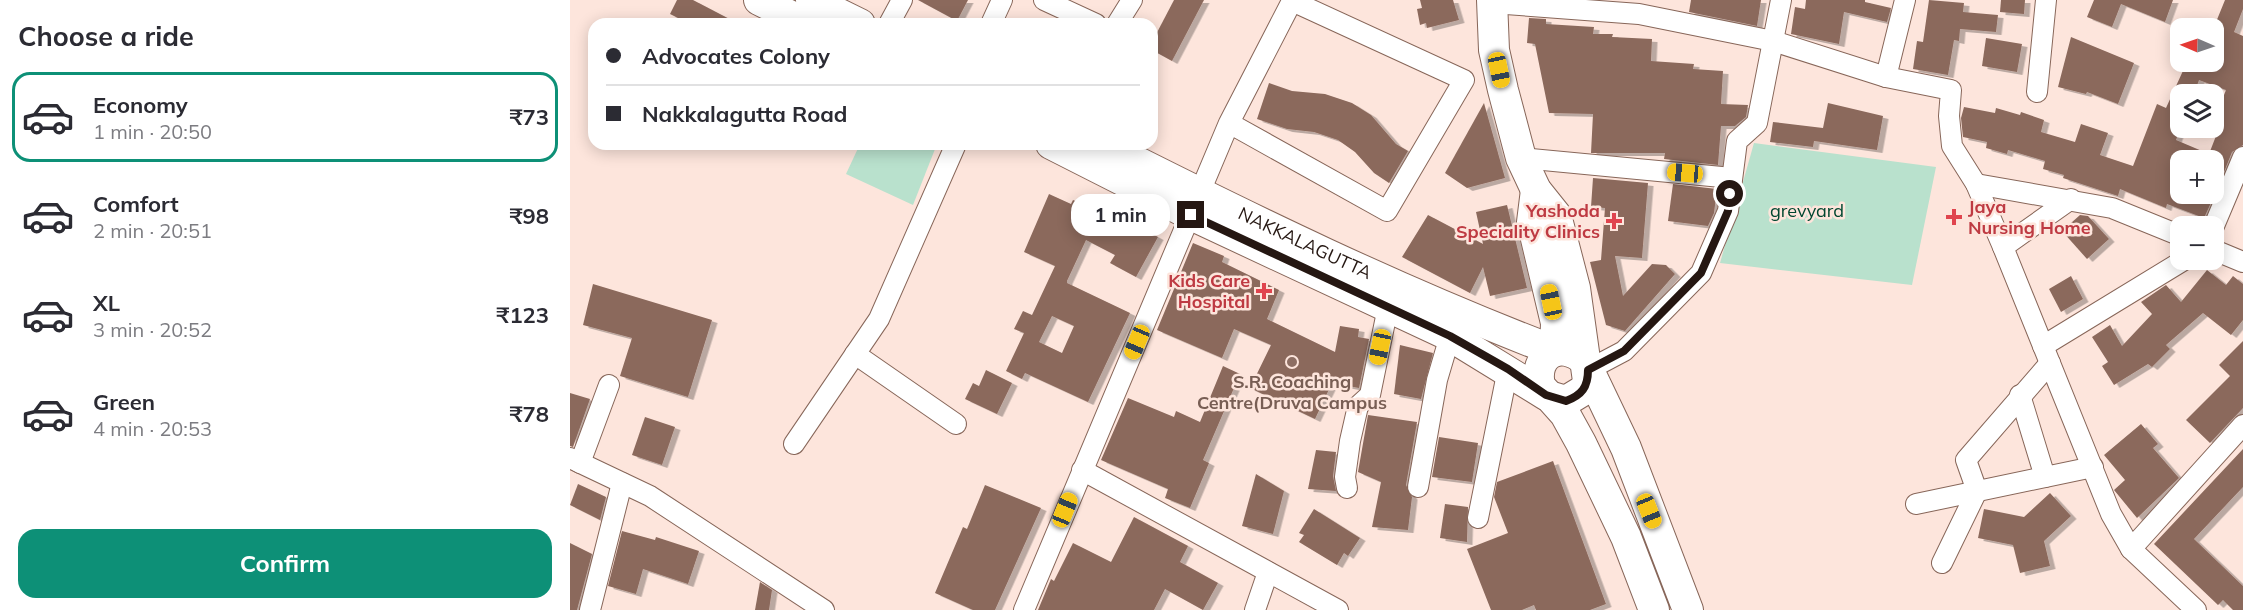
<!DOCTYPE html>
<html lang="en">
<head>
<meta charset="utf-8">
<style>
	body { margin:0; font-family:Mulish,sans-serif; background:#f2f2f3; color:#2b2b33; height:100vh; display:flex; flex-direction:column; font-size:22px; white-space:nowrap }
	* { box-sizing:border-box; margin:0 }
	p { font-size:20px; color:#7c7c81 }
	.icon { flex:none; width:33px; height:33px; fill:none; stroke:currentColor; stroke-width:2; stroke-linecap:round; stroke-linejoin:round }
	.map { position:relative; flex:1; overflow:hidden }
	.details { display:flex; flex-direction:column; background:#fff; width:570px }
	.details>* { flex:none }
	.banner { position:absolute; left:18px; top:18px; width:570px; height:132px; border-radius:18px; box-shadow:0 3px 15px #0003; display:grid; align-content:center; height:132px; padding:0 18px; background:#fff }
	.needle { width:39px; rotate:272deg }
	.tools { position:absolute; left:1600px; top:18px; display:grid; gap:12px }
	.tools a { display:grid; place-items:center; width:54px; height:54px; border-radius:12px; background:#fff; box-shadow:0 3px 15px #0003; font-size:30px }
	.end { position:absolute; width:27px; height:27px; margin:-14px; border:8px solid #251712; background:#fff; box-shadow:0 0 0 3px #fff }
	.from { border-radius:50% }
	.bubble { position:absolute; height:42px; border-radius:18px; background:#fff; box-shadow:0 3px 15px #0003; font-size:20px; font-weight:700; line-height:42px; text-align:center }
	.car { position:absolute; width:18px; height:36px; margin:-18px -9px; border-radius:8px; box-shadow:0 0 4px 2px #0007; background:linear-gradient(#f5c518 24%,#345 0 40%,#f5c518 0 76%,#345 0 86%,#f5c518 0) }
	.banner b { display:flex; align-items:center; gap:21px; height:57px; font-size:22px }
	.banner b+b { border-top:2px solid #e1e1e2 }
	.banner i { width:15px; height:15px; background:#2b2b33 }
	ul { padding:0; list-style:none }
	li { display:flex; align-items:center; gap:18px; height:90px; margin:0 12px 9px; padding:0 6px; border:3px solid transparent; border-radius:18px }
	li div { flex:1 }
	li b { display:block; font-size:22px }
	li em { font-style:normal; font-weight:700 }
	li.current { border-color:#0d9077 }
	li>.icon { width:54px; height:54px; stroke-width:1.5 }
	h2 { padding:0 18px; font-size:27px; line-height:72px }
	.action { display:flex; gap:12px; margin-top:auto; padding:12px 18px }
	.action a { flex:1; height:69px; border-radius:18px; background:#0d9077; color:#fff; font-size:24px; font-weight:700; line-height:69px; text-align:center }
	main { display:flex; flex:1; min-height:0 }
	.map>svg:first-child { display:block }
</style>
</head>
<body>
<main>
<section class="details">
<h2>Choose a ride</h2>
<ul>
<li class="current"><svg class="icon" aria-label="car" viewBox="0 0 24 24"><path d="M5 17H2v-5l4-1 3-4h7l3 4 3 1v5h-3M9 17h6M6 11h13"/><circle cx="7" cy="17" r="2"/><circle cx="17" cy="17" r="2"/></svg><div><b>Economy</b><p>1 min · 20:50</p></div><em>₹73</em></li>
<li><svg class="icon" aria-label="car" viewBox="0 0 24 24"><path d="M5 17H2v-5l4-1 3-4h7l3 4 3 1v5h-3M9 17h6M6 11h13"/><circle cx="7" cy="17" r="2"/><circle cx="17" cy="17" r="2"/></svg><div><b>Comfort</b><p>2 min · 20:51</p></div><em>₹98</em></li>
<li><svg class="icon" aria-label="car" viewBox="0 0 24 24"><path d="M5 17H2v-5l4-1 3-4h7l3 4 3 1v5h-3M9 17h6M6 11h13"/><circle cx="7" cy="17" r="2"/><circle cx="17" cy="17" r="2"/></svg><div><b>XL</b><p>3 min · 20:52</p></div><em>₹123</em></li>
<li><svg class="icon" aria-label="car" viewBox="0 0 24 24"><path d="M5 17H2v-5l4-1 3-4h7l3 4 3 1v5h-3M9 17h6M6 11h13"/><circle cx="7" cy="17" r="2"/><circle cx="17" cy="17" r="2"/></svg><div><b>Green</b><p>4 min · 20:53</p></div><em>₹78</em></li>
</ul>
<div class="action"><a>Confirm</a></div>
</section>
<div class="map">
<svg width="1673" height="610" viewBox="0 0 1673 610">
	<defs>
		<filter id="shadow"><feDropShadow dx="5.5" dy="3" stdDeviation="0" flood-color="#0004"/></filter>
	</defs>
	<rect width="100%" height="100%" fill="#fde5dc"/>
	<g fill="#b9e1cd">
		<path d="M1184,143L1366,167L1342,285L1150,263Z"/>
		<path d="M290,144H367L343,205L276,174Z"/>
	</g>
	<g fill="#8b695c" fill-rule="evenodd" filter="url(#shadow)">
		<path d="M107,0H123L169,24H120L100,14Z"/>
		<path d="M348,0H398L387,21Z"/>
		<path d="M604,0H634L602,61L582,50V42Z"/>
		<path d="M850,0H883L889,20L857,28L856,23L850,25L847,9L852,8Z"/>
		<path d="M1121,0H1191L1187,26L1119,12Z"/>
		<path d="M1236,0H1295V2L1321,8L1317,22L1274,12L1269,44L1221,34L1225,7L1235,9Z"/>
		<path d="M1359,0L1394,3L1393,12L1428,15L1426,32L1390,29L1389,41L1384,40L1378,75L1343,69L1347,41L1353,42Z"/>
		<path d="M1431,0H1455L1454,14L1430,12Z"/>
		<path d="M1524,0H1603L1595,22L1551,4L1542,27L1517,17Z"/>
		<path d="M1655,0H1673V9L1664,32L1673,36V145L1662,152L1648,187L1644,185V160H1611V194H1645L1634,218L1597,204L1596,208L1550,189L1548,196L1493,178L1494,175L1473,169L1475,161L1438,150L1437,154L1416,148L1417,142L1393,137L1391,118L1394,107L1425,113L1426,108L1450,115L1451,112L1474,120L1471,132L1505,142L1511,124L1538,133L1530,155L1563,166L1587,104L1596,108L1617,62H1644V27ZM1629,80L1656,90L1644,120L1651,123L1639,154L1606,140L1611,126V94H1624Z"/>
		<path d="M959,18L976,19V24L1024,27L1023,34H1043L1042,37L1082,39L1081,61L1124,64L1123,69L1153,71L1151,104L1178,105L1176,117L1165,126H1151L1148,165L1094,159L1095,153H1021L1023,114L979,113L965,44L957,43Z"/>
		<path d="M1501,37L1564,63L1548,104L1517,92L1516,94L1488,87Z"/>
		<path d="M1416,38L1452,44L1447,72L1412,66Z"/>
		<path d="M699,83L722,91L755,94L782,103L801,115L826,144L838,151L819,183L804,173L785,152L768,140L744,132L717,129L687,119Z"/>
		<path d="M914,103L935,178L897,188L875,173Z"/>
		<path d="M1258,103L1313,116L1307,150L1244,141L1243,147L1200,142L1203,122L1253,128Z"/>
		<path d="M1023,178L1078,183L1072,258L1045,256L1053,296L1082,264L1096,265L1105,274L1055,331L1036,325L1020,262L1031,260L1035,208L1021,207Z"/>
		<path d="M1103,184L1147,189L1144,213L1138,226L1098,221Z"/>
		<path d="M479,194L501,204L503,200L542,217L544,213L588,237L566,277L540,263L545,255L516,240L497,281V283L560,313L518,402L455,373L452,379L436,371L454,333L444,329L453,311L462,315L485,266L454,252ZM482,316L504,326L492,353L469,342Z"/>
		<path d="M937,205L957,288L920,296L913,267L900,293L832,257L858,215L913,244L906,212Z"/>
		<path d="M1510,215L1518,216L1539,239L1517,259L1492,231Z"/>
		<path d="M623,243L654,256L652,262L709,290L697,319L765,352L770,326L789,329L788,337L799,339L789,388L762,383L745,419L680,388L701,345L664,329L652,358L587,330Z"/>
		<path d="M1637,270L1656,285L1663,276L1673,284V320L1661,335L1633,313L1596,345L1600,349L1582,367L1578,364L1544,385L1532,366L1538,362L1522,337L1540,325L1552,346L1582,314L1571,302L1596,285L1611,302Z"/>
		<path d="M1501,276L1513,299L1491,312L1479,289Z"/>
		<path d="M23,284L142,320L118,397L50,376L62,338L13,325Z"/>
		<path d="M1673,341V408L1640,443L1616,420L1660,376L1649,365Z"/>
		<path d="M830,345L863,353L851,399L824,394Z"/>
		<path d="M653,366L670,374L633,460L639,463L620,508L595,498L598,489L531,460L558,398L604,417L606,411L630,422Z"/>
		<path d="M416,370L442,383L427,414L395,399L403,383L409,386Z"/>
		<path d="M0,393L20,399L3,447L0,446Z"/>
		<path d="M798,415L847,422L836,485L842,497L838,530L802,527L811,482L788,472Z"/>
		<path d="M75,417L105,427L92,465L62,455Z"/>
		<path d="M1571,424L1588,444L1583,448L1609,478L1567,518L1544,490L1555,480L1534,455Z"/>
		<path d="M869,437L908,443L902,482L862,477Z"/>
		<path d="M1673,449V487L1624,539L1673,586V610H1663L1653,600L1648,605L1584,544Z"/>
		<path d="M746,450L766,452L763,476L766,491L738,489Z"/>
		<path d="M983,461L1036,604L1020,610H966L964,605L952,610H921L897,549L938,533L924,497L927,482Z"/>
		<path d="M686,474L714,491L703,534L672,526Z"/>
		<path d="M8,484L36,497L30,520L0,505Z"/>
		<path d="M415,485L471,508L425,610H403L365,593L393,527L397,529Z"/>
		<path d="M1480,493L1501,516L1474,541L1480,566L1450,573L1443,545L1408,538L1414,509L1454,517Z"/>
		<path d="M875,504L898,507L897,542L870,538Z"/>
		<path d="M744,509L790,538L778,556L774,553L767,565L729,542L734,535L729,533Z"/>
		<path d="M564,517L618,546L610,562L648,583L633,610L595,589L584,610H468L481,579L484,581L503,543L541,562Z"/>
		<path d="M52,531L85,540L86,537L129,551L118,584L73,569L66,594L38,586Z"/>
		<path d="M0,543L22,554L7,610H0Z"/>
		<path d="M190,582L202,590L199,610H185Z"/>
	</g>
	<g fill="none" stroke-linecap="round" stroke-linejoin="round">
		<g stroke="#876659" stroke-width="22">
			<g id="street">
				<path d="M474,0L526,24"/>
				<path d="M918,0L922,3L1069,14L1203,41L1316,77L1381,90L1379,116L1382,146L1406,184L1433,247L1541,514L1561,549L1626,610"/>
				<path d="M319,24L332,0"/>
				<path d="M421,24L432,0"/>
				<path d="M547,24L562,0"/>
				<path d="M1316,77L1335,0"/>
				<path d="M1467,92L1476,0"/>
				<path d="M951,158L1162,178"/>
				<path d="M1406,184L1542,208L1611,236"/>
				<path d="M1644,226L1673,157"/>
				<path d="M1433,247L1501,199"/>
				<path d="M1644,250L1673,262"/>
				<path d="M1473,346L1614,260"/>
				<path d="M285,354L386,424"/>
				<path d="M1018,370L1054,351L1131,273L1158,211L1167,141L1187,123L1211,0"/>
				<path d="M1450,395L1475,477"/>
				<path d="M224,444L309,319L386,144"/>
				<path d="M0,458L80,496L254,610"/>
				<path d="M10,463L39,385"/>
				<path d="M512,470L768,610"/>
				<path d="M848,487L867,380L880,336"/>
				<path d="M777,488L775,477L780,441L788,406L800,395L818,307"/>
				<path d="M1346,504L1523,467"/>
				<path d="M908,518L938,369"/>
				<path d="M1561,549L1673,425"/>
				<path d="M1372,563L1407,491L1396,460L1480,363"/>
				<path d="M20,610L52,483"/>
				<path d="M454,610L659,123L817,211L894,80L722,1L659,123"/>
				<path d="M685,610L698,572"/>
			</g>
		</g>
		<g stroke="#876659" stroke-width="32">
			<g id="primary">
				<path d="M189,0L237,24"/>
				<path d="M241,0L290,24"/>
				<path d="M481,144L621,215L880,336L976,395L996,401L1014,390L1018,381L1005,288L986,215L966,190L951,158L933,90L924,50L922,0"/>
				<path id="s1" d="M532,144C680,219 830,292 985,351"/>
				<path d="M966,190L962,222L986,323L985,351"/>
				<path d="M1084,610L1056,537L1011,443L995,414L970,386C963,355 990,339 1014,360L1056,448L1118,610"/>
			</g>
		</g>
		<use href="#street" stroke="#fff" stroke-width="20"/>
		<use href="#primary" stroke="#fff" stroke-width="30"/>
	</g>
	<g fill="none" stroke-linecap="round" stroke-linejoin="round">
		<path stroke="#251712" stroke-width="8" d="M621,215L880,336L938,369L976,395L996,401C1012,395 1018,387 1018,370L1054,351L1131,273L1158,211L1160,194"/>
	</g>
	<g fill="#e0444e" stroke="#fde5dc" stroke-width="2">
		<path d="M1381 208h6v6h6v6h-6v6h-6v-6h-6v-6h6z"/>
		<path d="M1041 212h6v6h6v6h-6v6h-6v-6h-6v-6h6z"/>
		<path d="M691 282h6v6h6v6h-6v6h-6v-6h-6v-6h6z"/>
	</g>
	<circle fill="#8d6e63" stroke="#fde5dc" stroke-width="2" cx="722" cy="362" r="6"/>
	<g text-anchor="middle" stroke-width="5" stroke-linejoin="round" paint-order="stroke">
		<g font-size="18" font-weight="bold" fill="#be3a42" stroke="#fde5dc" text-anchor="end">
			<text x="1398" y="213" text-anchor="start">Jaya<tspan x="1398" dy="21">Nursing Home</tspan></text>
			<text x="1030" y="217">Yashoda<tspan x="1030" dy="21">Speciality Clinics</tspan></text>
			<text x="680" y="287">Kids Care<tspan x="680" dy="21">Hospital</tspan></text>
		</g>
		<g font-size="18" fill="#014730" stroke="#fde5dc">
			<text x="1237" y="217">grevyard</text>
		</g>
		<g font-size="18" fill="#251712" stroke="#fde5dc">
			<text dy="6" stroke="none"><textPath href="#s1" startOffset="226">NAKKALAGUTTA</textPath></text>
		</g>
		<g font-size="18" font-weight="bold" fill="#785e54" stroke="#fde5dc">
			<text x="722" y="388">S.R. Coaching<tspan x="722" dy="21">Centre(Druva Campus</tspan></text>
		</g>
	</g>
</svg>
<div class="tools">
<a><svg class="needle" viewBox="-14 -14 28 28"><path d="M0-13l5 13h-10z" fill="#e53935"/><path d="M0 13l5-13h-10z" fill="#7c7c81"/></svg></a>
<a><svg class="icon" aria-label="layers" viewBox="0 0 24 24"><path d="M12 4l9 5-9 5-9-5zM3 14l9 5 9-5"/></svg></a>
<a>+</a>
<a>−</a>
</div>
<i class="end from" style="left:1160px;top:194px"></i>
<i class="end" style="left:621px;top:215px"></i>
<div class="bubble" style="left:501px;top:194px;width:99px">1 min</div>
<i class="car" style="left:929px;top:70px;rotate:168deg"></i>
<i class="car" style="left:1115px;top:173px;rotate:275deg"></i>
<i class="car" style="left:981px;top:302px;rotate:348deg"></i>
<i class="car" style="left:567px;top:342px;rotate:203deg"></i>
<i class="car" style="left:810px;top:347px;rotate:192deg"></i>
<i class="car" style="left:495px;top:510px;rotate:22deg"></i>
<i class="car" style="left:1079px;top:511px;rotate:158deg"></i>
<div class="banner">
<b><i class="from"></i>Advocates Colony</b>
<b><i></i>Nakkalagutta Road</b>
</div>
</div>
</main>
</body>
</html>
